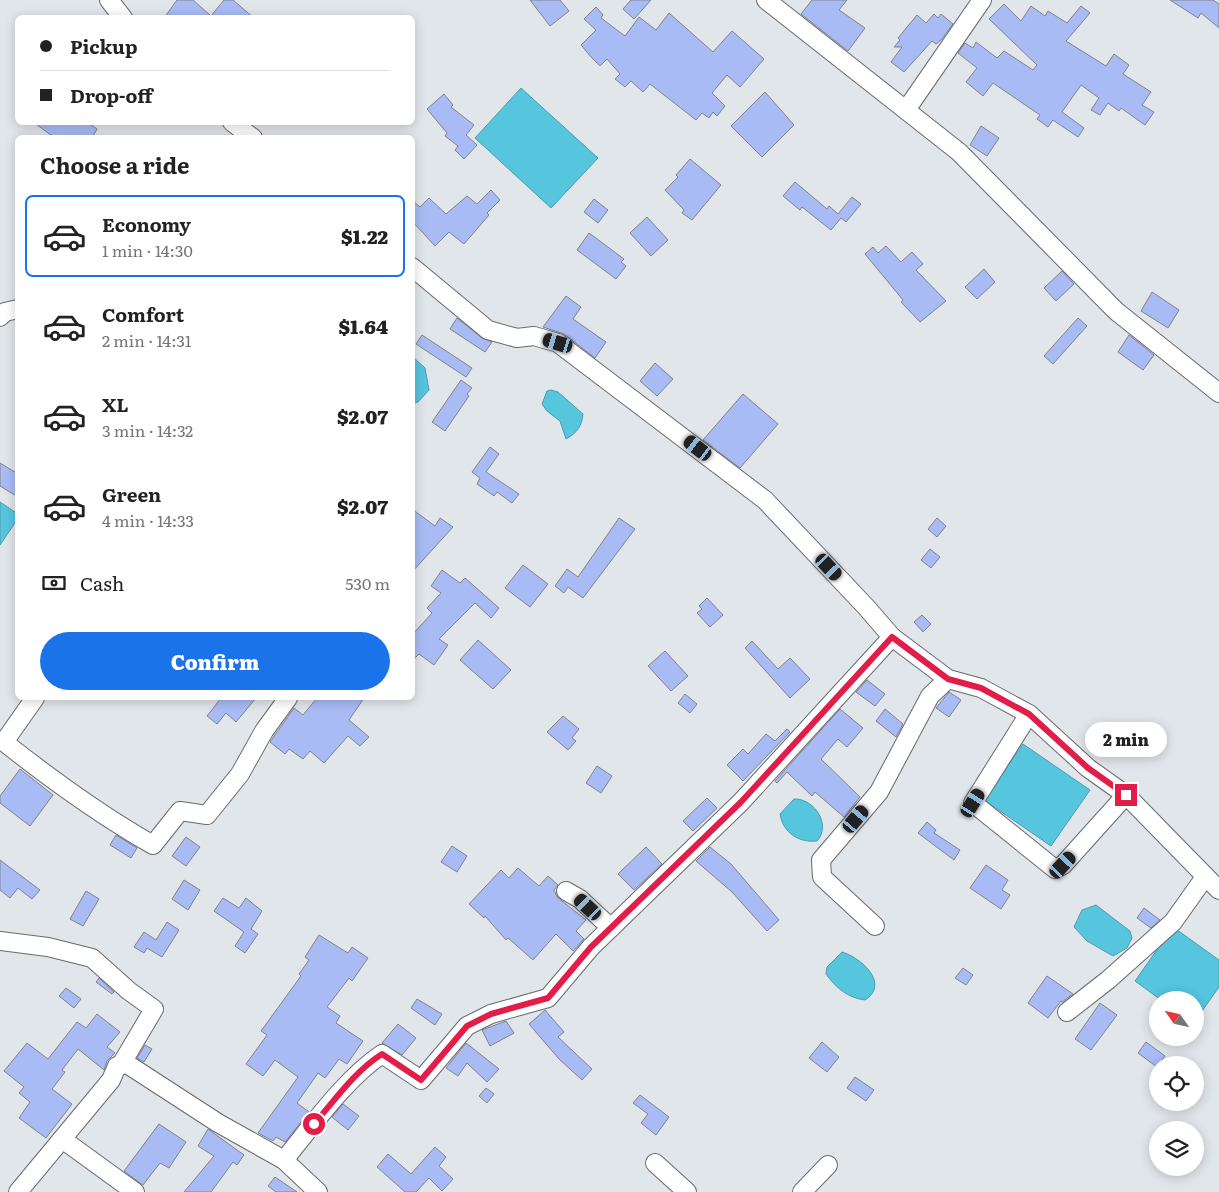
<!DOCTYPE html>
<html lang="en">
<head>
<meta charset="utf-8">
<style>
	body { margin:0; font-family:Literata,serif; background:#f2f2f2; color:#222; height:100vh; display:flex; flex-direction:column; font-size:19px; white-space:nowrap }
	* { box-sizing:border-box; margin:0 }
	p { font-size:16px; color:#767676 }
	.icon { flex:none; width:28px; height:28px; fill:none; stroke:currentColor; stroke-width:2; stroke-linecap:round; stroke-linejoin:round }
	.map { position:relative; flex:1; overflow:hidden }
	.drawer { position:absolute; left:15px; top:135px; width:400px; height:565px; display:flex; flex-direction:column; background:#fff; border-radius:8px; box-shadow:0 2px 12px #0003 }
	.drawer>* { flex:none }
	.hud { position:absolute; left:15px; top:15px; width:400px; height:110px; border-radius:8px; box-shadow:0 2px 12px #0003; display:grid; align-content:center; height:110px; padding:0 25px; background:#fff }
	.needle { width:32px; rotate:304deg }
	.fabs { position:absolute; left:1149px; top:991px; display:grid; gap:10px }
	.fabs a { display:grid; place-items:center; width:55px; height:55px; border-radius:50%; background:#fff; box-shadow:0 2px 12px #0003; font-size:25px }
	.end { position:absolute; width:22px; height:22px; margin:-11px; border:6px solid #e11d48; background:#fff; box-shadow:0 0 0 2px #fff }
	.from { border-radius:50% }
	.bubble { position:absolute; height:35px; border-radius:18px; background:#fff; box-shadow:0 2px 12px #0003; font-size:16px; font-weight:800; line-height:35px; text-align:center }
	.car { position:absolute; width:15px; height:30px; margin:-15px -8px; border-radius:6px; box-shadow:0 0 4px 1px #0007; background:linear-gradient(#222 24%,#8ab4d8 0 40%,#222 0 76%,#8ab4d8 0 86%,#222 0) }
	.hud b { display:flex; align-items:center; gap:18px; height:48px; font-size:19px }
	.hud b+b { border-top:1px solid #e0e0e0 }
	.hud i { width:12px; height:12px; background:#222 }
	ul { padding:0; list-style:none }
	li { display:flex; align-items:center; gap:15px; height:82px; margin:0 10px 8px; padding:0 15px; border:2px solid transparent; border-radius:8px }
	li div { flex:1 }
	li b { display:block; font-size:19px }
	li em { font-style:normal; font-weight:800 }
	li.on { border-color:#1a73e8 }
	li>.icon { width:45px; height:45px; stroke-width:1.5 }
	h2 { padding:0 25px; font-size:22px; line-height:60px }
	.pay { display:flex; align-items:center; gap:12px; height:55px; padding:0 25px; font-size:19px }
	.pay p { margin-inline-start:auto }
	.action { display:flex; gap:10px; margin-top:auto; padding:10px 25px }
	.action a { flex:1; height:58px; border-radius:30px; background:#1a73e8; color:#fff; font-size:20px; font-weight:800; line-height:58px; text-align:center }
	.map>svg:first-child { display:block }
</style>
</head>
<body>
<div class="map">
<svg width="1219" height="1192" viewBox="0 0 1219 1192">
	<rect width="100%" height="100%" fill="#e1e6eb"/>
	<g fill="#56c5de" stroke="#4e9cae">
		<path d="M521,88L598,158L551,208L475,138Z"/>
		<path d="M413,357L425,368L429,390L418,402L413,403Z"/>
		<path d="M551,390L558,392L583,414C582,426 577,433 566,439L560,421L547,411L542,404L547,391Z"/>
		<path d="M0,502L18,514L17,520L0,545Z"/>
		<path d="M1023,744L1090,790L1051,846L984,800Z"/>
		<path d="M794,799C814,798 832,825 817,841C799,843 783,833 780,814Z"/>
		<path d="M1096,905L1130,931L1132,938L1127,948L1113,956L1087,941L1074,927L1082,910Z"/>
		<path d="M1173,927L1219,960V987L1195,1021V1000H1161L1135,981Z"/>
		<path d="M842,952C862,958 890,984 865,1000C848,998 836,988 826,974L827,967Z"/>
	</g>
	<g fill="#a9bbf5" stroke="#818389">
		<path d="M177,0H193L211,16L224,0H233L254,18H164Z"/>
		<path d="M530,0H560L569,11L550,26Z"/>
		<path d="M631,0H651L634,19L623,9Z"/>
		<path d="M812,0H847L839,10L865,28L848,51L801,14Z"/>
		<path d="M1170,0H1213L1219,4V28L1201,13L1198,18Z"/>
		<path d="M1004,4L1021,21L1031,6L1045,16L1048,11L1067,23L1081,6L1090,13L1066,41L1106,66L1114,54L1129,65L1123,74L1151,92L1142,105L1154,112L1145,125L1121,108L1119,111L1108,103L1100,115L1091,110L1099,98L1081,85L1062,112L1084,128L1078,137L1053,120L1048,127L1037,119L1040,115L993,83L983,96L966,82L977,68L958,53L965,43L973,48L976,42L997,58L1004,51L1033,70L1037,65L989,19Z"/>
		<path d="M596,7L603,15L601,18L625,36L639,17L656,30L669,13L713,52L732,31L764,59L740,87L727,75L712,93L725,106L717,116L713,112L709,118L702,113L696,120L650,84L643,92L631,81L625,87L615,79L620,74L607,59L600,66L591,57L581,45L596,30L584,19Z"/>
		<path d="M934,14L938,18L941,14L953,24L941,40L936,44L932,41L904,72L891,62L902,47H894L900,40L898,38L917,15L926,23Z"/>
		<path d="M765,92L794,125L762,157L731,126Z"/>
		<path d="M444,94L453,105L451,107L474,125L466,135L477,145L464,159L455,150L458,146L445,136L447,133L427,109Z"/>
		<path d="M33,122H87L97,129L92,138H55Z"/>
		<path d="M981,126L999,138L987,156L970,145Z"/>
		<path d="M690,159L721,185L692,220L682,213L684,210L665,190L678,177L676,175Z"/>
		<path d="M795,182L827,209L829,206L838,214L852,197L861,204L846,222L841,218L831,230L802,207L800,210L783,196Z"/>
		<path d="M491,190L500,200L487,213L489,215L464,244L449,232L435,246L412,221V200L420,207L429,198L446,214L467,196L477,204Z"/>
		<path d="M594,199L608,210L598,223L584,212Z"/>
		<path d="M647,217L668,240L651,256L630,233Z"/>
		<path d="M589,233L624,259L621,262L626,266L616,279L577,250Z"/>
		<path d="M886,246L901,262L912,252L923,264L916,270L946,301L920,322L901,302L903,300L865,254L873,247L878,253Z"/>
		<path d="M984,269L995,282L977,299L965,287Z"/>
		<path d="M1062,271L1074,284L1056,301L1044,288Z"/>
		<path d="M1152,292L1179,310L1168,328L1141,311Z"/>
		<path d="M566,296L581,307L573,319L606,342L595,358L564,334L543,327Z"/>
		<path d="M457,318L482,338L492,342L485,352L450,329Z"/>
		<path d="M1078,318L1087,326L1053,364L1044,356Z"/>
		<path d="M422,335L472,368L466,377L416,344Z"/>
		<path d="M1129,335L1154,355L1143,370L1118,352Z"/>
		<path d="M655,363L673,379L657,396L640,381Z"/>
		<path d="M461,380L472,388L467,394L469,396L445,431L432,422Z"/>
		<path d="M743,394L778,424L740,468L703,440Z"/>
		<path d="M490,447L499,454L486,472L519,494L512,503L497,492L494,496L477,484L480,478L472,472Z"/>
		<path d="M0,463L18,474V497L0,486Z"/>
		<path d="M412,509L435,526L440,518L453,527L412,572Z"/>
		<path d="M619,518L635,529L583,598L568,587L564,593L555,586L567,569L578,577Z"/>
		<path d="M937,518L946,526L937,537L928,529Z"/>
		<path d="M930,549L940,557L931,568L921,560Z"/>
		<path d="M523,565L548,584L530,607L505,588Z"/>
		<path d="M442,570L460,583L465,578L499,608L491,618L475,603L439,639L448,645L434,665L419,654L412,661V635L432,613L427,608L441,593L431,586Z"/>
		<path d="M707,598L723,615L710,627L697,613L702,609L699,606Z"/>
		<path d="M922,615L931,624L923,632L914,622Z"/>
		<path d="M478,640L511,670L493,689L460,660Z"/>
		<path d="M752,641L778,669L790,658L810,679L790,698L745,648Z"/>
		<path d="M665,651L688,676L671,691L648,666Z"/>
		<path d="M867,680L885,694L875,706L856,692Z"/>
		<path d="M949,692L961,700L949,717L936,708Z"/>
		<path d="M685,694L697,704L690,713L678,703Z"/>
		<path d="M221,698H256L236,722L226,713L217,724L207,716Z"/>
		<path d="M317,698H364L349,720L369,737L360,746L348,736L324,763L310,751L303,759L289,749L285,754L270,742L294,708L303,715Z"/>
		<path d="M840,709L863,728L847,747L838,739L821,759L860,797L844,817L815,792L812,796L787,772L777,783L775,781Z"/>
		<path d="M885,709L903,724L896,737L876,721Z"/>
		<path d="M563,716L579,729L572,738L576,741L568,750L547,732Z"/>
		<path d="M787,729L790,732L743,781L727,765L743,749L748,754L766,734L775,741Z"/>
		<path d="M597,766L612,776L601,793L586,783Z"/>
		<path d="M20,769L53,795L30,826L0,803V796Z"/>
		<path d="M707,798L717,808L693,831L683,821Z"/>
		<path d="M927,822L936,830L934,833L960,850L954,860L918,833Z"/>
		<path d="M116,835L137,848L131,858L110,845Z"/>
		<path d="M186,837L200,847L186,866L172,856Z"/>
		<path d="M452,846L467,856L457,872L441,862Z"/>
		<path d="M646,847L662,864L634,890L618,874Z"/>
		<path d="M710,847L731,864L779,920L767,931L732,892L696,861Z"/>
		<path d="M0,860L40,890L32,899L18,888L10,898L0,890Z"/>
		<path d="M986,865L1008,880L1002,890L1010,895L1001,909L970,888Z"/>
		<path d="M518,868L539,886L548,876L558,885L554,890L557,897L586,920L576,931L584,939L573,951L556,934L533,960L508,938L506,940L485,916L484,918L469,904L501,870L509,878Z"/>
		<path d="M184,880L200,890L188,910L172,899Z"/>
		<path d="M86,891L99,899L83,926L70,919Z"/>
		<path d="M223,898L239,908L246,898L262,911L251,929L258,934L245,953L235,946L244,932L214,911Z"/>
		<path d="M1144,908L1160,920L1151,928L1137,918Z"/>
		<path d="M167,922L179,930L162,957L147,948L144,953L134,947L144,932L156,940Z"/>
		<path d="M319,935L348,953L352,947L368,958L352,981L349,978L327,1007L340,1016L336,1023L363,1041L347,1064L339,1059L325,1078L318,1073L297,1103L309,1112L285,1142L276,1137L273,1141L258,1133L298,1077L275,1060L263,1076L246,1064L267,1035L261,1031L301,976L299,974L309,960L305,957Z"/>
		<path d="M963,968L973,975L966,985L955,978Z"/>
		<path d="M1047,976L1073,994L1062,1002L1061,1001L1048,1018L1028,1003Z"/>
		<path d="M99,978L114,992L112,994L96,982Z"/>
		<path d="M66,988L81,999L74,1008L59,996Z"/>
		<path d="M417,999L442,1014L435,1025L411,1008Z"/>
		<path d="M1100,1003L1117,1015L1091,1050L1075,1039Z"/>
		<path d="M545,1010L564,1032L558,1037L592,1069L582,1080L559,1059L529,1024Z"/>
		<path d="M97,1014L120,1032L107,1047L115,1053L107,1061L104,1070L78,1049L62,1070L65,1072L52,1089L72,1104L46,1138L19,1118L30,1102L19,1093L24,1087L4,1071L27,1043L48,1059L77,1022L86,1028Z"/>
		<path d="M506,1021L514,1033L490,1046L482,1030Z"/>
		<path d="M398,1024L416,1038L402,1055L382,1043Z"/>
		<path d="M822,1042L839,1057L827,1072L809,1058Z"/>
		<path d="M1146,1042L1165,1056L1157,1067L1138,1053Z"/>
		<path d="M466,1043L499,1069L487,1082L467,1063L458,1076L446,1068Z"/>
		<path d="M145,1045L152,1049L144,1062L137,1058Z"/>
		<path d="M855,1077L874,1090L866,1101L847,1088Z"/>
		<path d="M486,1088L494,1094L487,1103L479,1096Z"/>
		<path d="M640,1095L669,1117L656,1135L641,1123L648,1114L633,1103Z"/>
		<path d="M343,1104L359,1116L348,1130L332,1117Z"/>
		<path d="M159,1124L186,1142L169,1168L160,1163L143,1185L124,1171Z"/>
		<path d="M208,1129L244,1155L237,1165L233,1162L211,1192H184L214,1156L198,1146Z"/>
		<path d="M435,1147L446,1157L439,1166L453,1179L442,1191L429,1178L416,1192H405L377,1167L388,1154L411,1174Z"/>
		<path d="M275,1177L297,1192H276L268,1186Z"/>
	</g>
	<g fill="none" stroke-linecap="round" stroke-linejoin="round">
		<g stroke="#676a6f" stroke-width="20">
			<g id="minor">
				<path d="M109,0L123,18"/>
				<path d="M766,0L959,152L1116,311L1219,393"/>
				<path d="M906,110L982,0"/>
				<path d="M232,122L253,138"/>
				<path d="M412,267L488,330L517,338L534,336L558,343L765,500L867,608L892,637L948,679L981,688L1029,714L1088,768L1126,795L1219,890"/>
				<path d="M0,317L5,312L18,309"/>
				<path d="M35,698L4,742C52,780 100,815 153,845L180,811L207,815L240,774L264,731L288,698"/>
				<path d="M1029,714L973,803L1055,869L1063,865L1126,795"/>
				<path d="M566,891L580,899L611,928"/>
				<path d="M875,926L822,877L821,860L879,792L930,696L948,679"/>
				<path d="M0,941L48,947L92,958L129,991L154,1009L122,1063"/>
				<path d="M1067,1012L1108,980L1173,922L1205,877"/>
				<path d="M62,1139L135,1192"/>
				<path d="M284,1160C312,1126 345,1079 382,1054L421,1080L467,1026L491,1014L548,998L591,947L741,802L892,637"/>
				<path d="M655,1163L687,1192"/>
				<path d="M18,1192L111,1080L117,1066L127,1064L218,1123L284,1160L318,1192"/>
				<path d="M802,1192L828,1165"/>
			</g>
		</g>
		<use href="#minor" stroke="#fff" stroke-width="18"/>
	</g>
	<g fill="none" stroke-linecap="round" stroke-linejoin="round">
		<path stroke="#e11d48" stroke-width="6" d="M314,1124C335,1100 355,1071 382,1054L421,1080L467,1026L491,1014L548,998L591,947L741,802L892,637L948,679L981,688L1029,714L1088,768L1126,795"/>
	</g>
</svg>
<div class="fabs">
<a><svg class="needle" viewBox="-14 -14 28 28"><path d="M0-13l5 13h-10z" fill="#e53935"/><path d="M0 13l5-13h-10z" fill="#767676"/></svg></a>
<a><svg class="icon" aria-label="locate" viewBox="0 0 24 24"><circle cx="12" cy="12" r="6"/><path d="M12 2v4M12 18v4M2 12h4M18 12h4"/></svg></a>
<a><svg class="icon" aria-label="layers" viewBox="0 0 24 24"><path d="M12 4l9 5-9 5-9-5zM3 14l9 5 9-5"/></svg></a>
</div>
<i class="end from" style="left:314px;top:1124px"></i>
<i class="end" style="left:1126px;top:795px"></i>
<div class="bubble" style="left:1085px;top:722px;width:82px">2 min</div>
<i class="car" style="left:558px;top:343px;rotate:287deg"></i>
<i class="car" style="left:698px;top:448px;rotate:308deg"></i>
<i class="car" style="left:829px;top:567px;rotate:137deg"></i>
<i class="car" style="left:973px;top:803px;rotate:32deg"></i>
<i class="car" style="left:856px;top:819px;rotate:40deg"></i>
<i class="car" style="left:1063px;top:865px;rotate:43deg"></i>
<i class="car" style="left:588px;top:907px;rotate:313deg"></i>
<div class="hud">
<b><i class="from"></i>Pickup</b>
<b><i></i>Drop-off</b>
</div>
<section class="drawer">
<h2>Choose a ride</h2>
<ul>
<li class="on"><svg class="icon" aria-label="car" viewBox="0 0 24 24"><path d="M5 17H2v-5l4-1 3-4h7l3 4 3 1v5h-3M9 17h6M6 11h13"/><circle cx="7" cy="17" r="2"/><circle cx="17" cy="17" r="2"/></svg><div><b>Economy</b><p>1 min · 14:30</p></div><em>$1.22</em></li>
<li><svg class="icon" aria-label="car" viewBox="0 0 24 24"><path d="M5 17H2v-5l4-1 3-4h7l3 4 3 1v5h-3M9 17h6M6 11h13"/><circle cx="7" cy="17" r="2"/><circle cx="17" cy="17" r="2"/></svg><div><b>Comfort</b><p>2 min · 14:31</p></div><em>$1.64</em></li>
<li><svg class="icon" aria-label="car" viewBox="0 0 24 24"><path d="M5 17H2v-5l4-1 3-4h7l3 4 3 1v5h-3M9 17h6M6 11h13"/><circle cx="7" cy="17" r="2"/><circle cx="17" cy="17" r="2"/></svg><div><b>XL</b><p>3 min · 14:32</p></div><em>$2.07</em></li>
<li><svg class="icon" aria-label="car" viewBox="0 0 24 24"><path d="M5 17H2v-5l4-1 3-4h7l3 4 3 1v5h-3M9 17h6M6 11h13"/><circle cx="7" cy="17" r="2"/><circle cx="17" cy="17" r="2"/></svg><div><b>Green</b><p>4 min · 14:33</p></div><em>$2.07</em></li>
</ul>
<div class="pay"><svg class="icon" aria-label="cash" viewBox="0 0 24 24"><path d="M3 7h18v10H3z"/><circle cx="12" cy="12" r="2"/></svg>Cash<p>530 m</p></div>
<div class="action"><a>Confirm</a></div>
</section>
</div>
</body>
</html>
